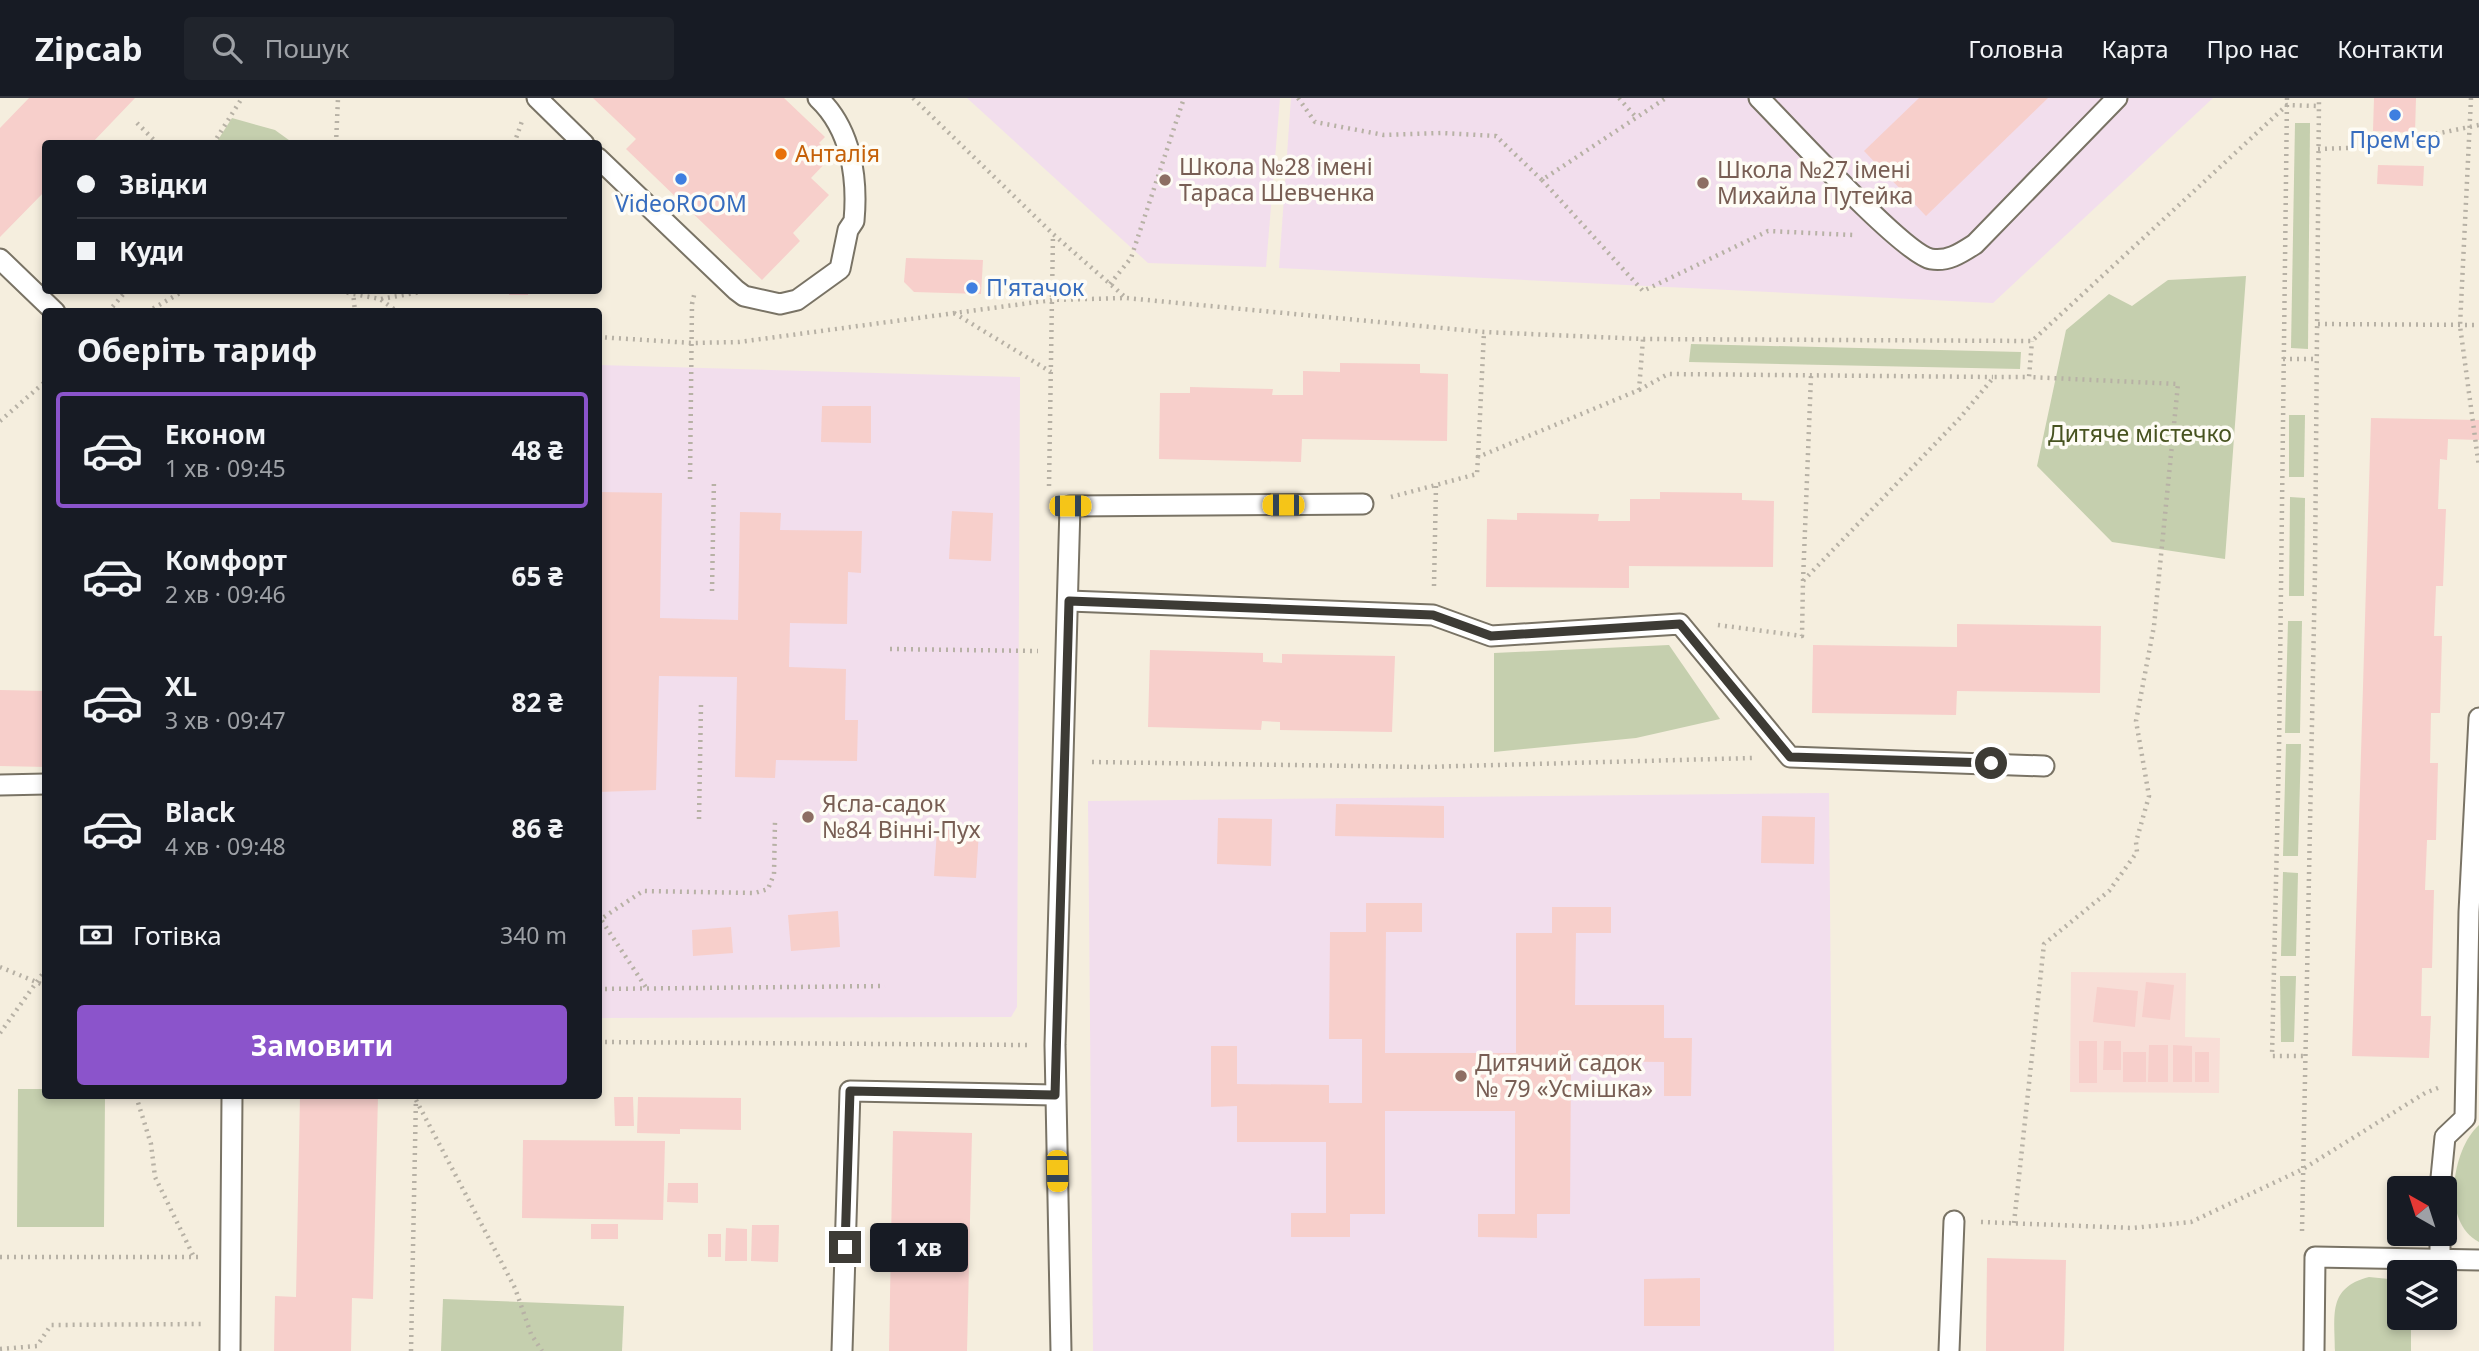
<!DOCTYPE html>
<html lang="uk">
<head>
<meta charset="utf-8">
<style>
	body { margin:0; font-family:"Noto Sans",sans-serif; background:#20242c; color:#f1f3f6; height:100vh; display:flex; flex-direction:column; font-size:26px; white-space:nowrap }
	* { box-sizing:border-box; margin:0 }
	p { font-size:23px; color:#9ea1a6 }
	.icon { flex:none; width:38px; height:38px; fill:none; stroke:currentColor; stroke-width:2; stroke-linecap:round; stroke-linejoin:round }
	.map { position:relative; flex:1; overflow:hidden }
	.drawer { position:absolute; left:42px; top:210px; width:560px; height:791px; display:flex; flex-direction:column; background:#171b24; border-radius:7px; box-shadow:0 4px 10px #0003 }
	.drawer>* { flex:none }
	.guide { position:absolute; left:42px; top:42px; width:560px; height:154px; border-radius:7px; box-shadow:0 4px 10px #0003; display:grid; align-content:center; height:154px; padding:0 35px; background:#171b24 }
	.needle { width:46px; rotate:321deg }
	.buttons { position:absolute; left:2387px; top:1078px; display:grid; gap:14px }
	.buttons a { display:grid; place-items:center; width:70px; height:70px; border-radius:7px; background:#171b24; box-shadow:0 4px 10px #0003; font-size:35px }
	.end { position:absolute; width:32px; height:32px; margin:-16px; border:9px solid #3d3b35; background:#fff; box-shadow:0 0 0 4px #fff }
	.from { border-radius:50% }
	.bubble { position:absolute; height:49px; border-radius:7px; background:#171b24; box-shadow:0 4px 10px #0003; font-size:23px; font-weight:700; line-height:49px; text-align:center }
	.car { position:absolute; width:21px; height:42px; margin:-21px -10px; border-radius:9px; box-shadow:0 0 5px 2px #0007; background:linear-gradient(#f5c518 24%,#345 0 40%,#f5c518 0 76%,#345 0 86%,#f5c518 0) }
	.guide b { display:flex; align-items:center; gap:24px; height:66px; font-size:26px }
	.guide b+b { border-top:2px solid #363941 }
	.guide i { width:18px; height:18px; background:#f1f3f6 }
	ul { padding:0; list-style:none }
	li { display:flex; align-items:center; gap:21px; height:116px; margin:0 14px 10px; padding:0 21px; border:4px solid transparent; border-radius:7px }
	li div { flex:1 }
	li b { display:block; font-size:26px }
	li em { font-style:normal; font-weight:700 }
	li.active { border-color:#8b54cb }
	li>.icon { width:63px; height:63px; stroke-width:1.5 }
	h2 { padding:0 35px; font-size:32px; line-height:84px }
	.pay { display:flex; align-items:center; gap:18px; height:77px; padding:0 35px; font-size:26px }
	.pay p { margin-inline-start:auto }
	.primary-button { display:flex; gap:14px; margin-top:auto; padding:14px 35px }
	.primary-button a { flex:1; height:80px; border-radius:7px; background:#8b54cb; color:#fff; font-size:28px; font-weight:700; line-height:80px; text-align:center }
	header { display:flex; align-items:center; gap:42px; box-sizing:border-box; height:98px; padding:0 35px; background:#171b24; border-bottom:2px solid #363941 }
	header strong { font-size:33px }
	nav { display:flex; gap:38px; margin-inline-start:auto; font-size:24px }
	.search { width:490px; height:63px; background:#20242c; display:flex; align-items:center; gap:18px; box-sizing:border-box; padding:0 24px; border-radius:7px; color:#9ea1a6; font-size:26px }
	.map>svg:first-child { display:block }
</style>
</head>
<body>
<header>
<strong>Zipcab</strong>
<div class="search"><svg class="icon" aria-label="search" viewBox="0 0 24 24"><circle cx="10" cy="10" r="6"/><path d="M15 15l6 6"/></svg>Пошук</div>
<nav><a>Головна</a><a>Карта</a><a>Про нас</a><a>Контакти</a></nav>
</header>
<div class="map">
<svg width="2479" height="1253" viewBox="0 0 2479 1253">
	<rect width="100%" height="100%" fill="#f5eede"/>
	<path fill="#f8ded7" d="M2071,874L2186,875L2185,939L2220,940L2219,995L2070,994Z"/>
	<g fill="#f2deed">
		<path d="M967,0H1280L1266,169L1148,165Z"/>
		<path d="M1291,0H2213L1993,205L1279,170Z"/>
		<path d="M599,267L1020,279L1017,909L1011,919L599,920Z"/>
		<path d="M1829,695L1834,1253H1093L1088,703Z"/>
	</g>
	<g fill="#c5cfae">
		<path d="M232,20L275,32L293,45H216Z"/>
		<path d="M2295,25H2310L2308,251L2291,250Z"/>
		<path d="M2246,178L2225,461L2112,444L2037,368L2066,232L2109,196L2132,208L2168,182Z"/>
		<path d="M1691,246L2021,254L2020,271L1689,264Z"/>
		<path d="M2289,317H2305L2304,379H2289Z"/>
		<path d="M2290,399L2305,400L2304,498H2289Z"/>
		<path d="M2288,523H2302L2300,635H2285Z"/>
		<path d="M1669,547L1720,621L1636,640L1494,654V555Z"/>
		<path d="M2286,646H2301L2298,758H2283Z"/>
		<path d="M2283,774L2298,775L2296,858H2281Z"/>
		<path d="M2280,878H2296L2294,944H2281Z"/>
		<path d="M18,991H45L46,998H105L104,1129H17Z"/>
		<path d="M2479,1027V1144C2441,1125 2451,1052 2479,1027Z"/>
		<path d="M2369,1179L2399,1182V1220H2416V1224H2411V1253H2335C2335,1217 2327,1190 2369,1179Z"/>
		<path d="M443,1201L624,1208L622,1253H441Z"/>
	</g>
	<g fill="#f7cfcb">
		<path d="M29,0H135L91,46H46V92L0,139V30Z"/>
		<path d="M593,0H784L825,39L819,45L832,58L811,80L829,97L793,135L800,143L762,182L626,51L636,41Z"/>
		<path d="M1919,0H2048L1926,118L1864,53Z"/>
		<path d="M2374,0H2416L2415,35L2373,33Z"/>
		<path d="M2378,67L2424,68L2423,88L2377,86Z"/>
		<path d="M906,160L983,162L981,196L914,194L904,184Z"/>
		<rect x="509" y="192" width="19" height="5"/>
		<path d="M1340,265L1420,266V275L1448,276L1447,343L1302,341L1301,364L1159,361L1160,295H1190V289L1273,291L1272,297H1303V273L1340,274Z"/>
		<path d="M822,308H871V345L821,344Z"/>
		<path d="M2371,320L2479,322V342L2448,341L2447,362L2440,361L2438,411H2446L2443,488H2436L2434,538H2442L2440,615H2431L2430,665H2438L2436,742H2427L2425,792H2434L2432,870H2422L2421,918H2431L2429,960L2352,958Z"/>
		<path d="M598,394L662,395L660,520L738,522L740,414L781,415L780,432L862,433L861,475L848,474L847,526L790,525L789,569L846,571L845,622H858L857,663L776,662L775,680L735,679L737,579L659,578L656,692L598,694Z"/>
		<path d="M1660,394L1742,395V402L1774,403L1773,469L1629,468V490L1486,489L1487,421L1517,422V415L1599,416L1598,423H1630V401H1660Z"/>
		<path d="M952,413L993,415L991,463L949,461Z"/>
		<path d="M1957,526L2101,528L2100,595L1957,593L1956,617L1812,615L1813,547L1957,549Z"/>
		<path d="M1150,552L1263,555V564L1282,565V556L1395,558L1392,634L1280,632V624L1262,623L1261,632L1148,629Z"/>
		<path d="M0,592L46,593V669L0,668Z"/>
		<path d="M1336,706L1444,708V740L1335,738Z"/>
		<path d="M1762,718L1815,719L1814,766L1761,765Z"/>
		<path d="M1218,720L1272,721L1271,768L1217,766Z"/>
		<path d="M937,731L979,733L976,780L934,778Z"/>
		<path d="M1366,805H1422V834H1386L1385,955H1516V835H1552V809H1611V835H1576L1575,907H1664V940H1692L1691,998H1664V964L1571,963L1570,1116H1537V1140L1478,1139V1116H1515V1013H1385V1116H1350V1139H1291V1115H1326V1044H1237V1008L1211,1009V948H1237V986L1329,987V1005H1362V941H1329L1330,834H1366Z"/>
		<path d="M838,813L840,849L791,853L788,817Z"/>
		<path d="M731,829L733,855L693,858L692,832Z"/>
		<path d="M2146,884L2174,887L2170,922L2142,919Z"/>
		<path d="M2097,889L2138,893L2135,929L2093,924Z"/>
		<rect x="2079" y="943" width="18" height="42"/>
		<path d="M2104,943H2121V972H2103Z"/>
		<path d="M2149,947H2168V984H2148Z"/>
		<path d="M2173,947L2192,948V984H2173Z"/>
		<rect x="2123" y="954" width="23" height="30"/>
		<rect x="2195" y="954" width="14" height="30"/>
		<path d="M300,998H378L373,1201L352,1200L351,1253H274L275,1198L296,1199Z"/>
		<path d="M614,999H633L634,1028H615Z"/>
		<path d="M638,999L741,1000V1032L680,1031V1036L637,1035Z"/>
		<path d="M893,1033L972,1035L967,1253H889Z"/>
		<path d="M523,1042L665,1043L663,1122L522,1120Z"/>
		<path d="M668,1085H698V1105L667,1104Z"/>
		<rect x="591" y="1126" width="27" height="15"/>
		<path d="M752,1127H779L778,1164L751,1163Z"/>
		<path d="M726,1130L747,1131V1163H725Z"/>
		<rect x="708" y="1136" width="13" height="23"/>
		<path d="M1987,1160L2066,1162L2064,1253H1986Z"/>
		<path d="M1700,1180V1228H1644V1181Z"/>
	</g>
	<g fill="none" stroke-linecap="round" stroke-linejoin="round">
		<g stroke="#797365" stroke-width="23">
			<g id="service">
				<path d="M537,0L584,46"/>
				<path d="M1759,0C1786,27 1903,156 1931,161C1948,164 1961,155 1975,146L2117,0"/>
				<path d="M598,60L736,192L744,198L780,206L797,202L840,171L848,132L854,123C858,79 851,31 818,0"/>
				<path d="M0,161L55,214"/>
				<path d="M1069,503L1433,517L1491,538L1680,526L1790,659L2044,668"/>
				<path d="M0,687L46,686"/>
				<path d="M2440,1090L2445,1039L2465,1020L2469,814L2479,620"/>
				<path d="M2440,1161V1136"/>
				<path d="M230,1253L232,998"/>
				<path d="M842,1253L850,993L1055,997"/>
				<path d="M1061,1253L1055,947L1070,408L1363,406"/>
				<path d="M1949,1253L1954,1123"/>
				<path d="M2314,1253L2315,1159L2479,1162"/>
			</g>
		</g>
		<g stroke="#b7b1a5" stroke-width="4.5" stroke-dasharray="2 5" stroke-linecap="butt">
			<path d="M913,0L1053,136L1125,199"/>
			<path d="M1298,0L1315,24L1384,37L1442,35L1496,38L1542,82L1666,0"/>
			<path d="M1619,0L1635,18"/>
			<path d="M2287,0L2279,653L2272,958H2305"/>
			<path d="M2471,0L2460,228L2479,369"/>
			<path d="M137,25L158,46"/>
			<path d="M213,46L242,0"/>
			<path d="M336,46L338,0"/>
			<path d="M514,46L522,23"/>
			<path d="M2318,51L2372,49L2479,27"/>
			<path d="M1542,82L1643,193L1768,133L1853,137"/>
			<path d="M1110,186L1131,160L1184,0"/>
			<path d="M333,192L380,201L398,214"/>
			<path d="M353,193L355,214"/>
			<path d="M381,201L432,192"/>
			<path d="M108,214L127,192"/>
			<path d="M147,214L185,192"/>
			<path d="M954,215L1051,274"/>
			<path d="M2318,226L2479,227"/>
			<path d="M598,239L692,245L739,244L1052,202L1126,200L1484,234L1643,241L2032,243L2287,7L2318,8"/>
			<path d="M2283,261H2318"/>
			<path d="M1639,292L1668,276L1993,279"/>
			<path d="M0,323L46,283"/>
			<path d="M1478,359L1484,234"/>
			<path d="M690,381L692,206L695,193"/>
			<path d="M1049,388L1053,136"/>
			<path d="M1391,399L1477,376L1478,359L1639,292L1643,241"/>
			<path d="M1803,483L1811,278"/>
			<path d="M1434,488L1436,387"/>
			<path d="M712,493L714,381"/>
			<path d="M1718,527L1802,538L1803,483L1959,321L1994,279H2029L2032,243"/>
			<path d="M890,551L1038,553"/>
			<path d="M1092,664L1424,669L1752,660"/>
			<path d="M699,721L701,607"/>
			<path d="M598,817L647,891"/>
			<path d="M598,823L643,793L755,795L768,791L774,776L775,723"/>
			<path d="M0,869L46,888"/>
			<path d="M598,891L885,888"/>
			<path d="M0,935L46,871"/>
			<path d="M598,944L1028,947"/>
			<path d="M136,998L151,1046L155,1079L194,1159"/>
			<path d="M416,1002L515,1190L531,1236L542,1253"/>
			<path d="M1981,1124L2133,1130L2191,1124L2303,1071L2425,995L2438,990"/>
			<path d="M2014,1125L2044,846L2109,793L2137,754L2136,744L2149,698L2136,623L2154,528L2178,286L2029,279"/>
			<path d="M2302,1133L2315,473L2319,0"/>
			<path d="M0,1159H202"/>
			<path d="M0,1251L37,1248L51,1227L201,1226"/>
			<path d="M411,1253L416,998"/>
		</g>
		<use href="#service" stroke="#fff" stroke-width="19"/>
	</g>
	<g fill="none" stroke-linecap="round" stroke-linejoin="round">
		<path stroke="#3d3b35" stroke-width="9" d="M845,1149L850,993L1055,997L1069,503L1433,517L1491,538L1680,526L1790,659L1991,665"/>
	</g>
	<g fill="#3f7fe0" stroke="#fefcf5" stroke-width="2.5">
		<circle cx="2395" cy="17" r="7"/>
		<circle cx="681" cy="81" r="7"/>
		<circle cx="972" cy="190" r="7"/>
	</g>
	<circle fill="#e8710a" stroke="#fefcf5" stroke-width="2.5" cx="781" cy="56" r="7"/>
	<g fill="#8d6e63" stroke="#fefcf5" stroke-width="2.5">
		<circle cx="1165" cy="82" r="7"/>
		<circle cx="1703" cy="85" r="7"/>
		<circle cx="808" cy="719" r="7"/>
		<circle cx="1461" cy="978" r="7"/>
	</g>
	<g text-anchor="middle" stroke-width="7" stroke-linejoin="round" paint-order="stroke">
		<g font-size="23" fill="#366cbe" stroke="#fefcf5">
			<text x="2395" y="50">Прем'єр</text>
			<text x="681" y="114">VideoROOM</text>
			<text x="986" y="198" text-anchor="start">П'ятачок</text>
		</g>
		<g font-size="23" fill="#c56008" stroke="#fefcf5" text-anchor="start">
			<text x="795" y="64">Анталія</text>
		</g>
		<g font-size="23" fill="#785e54" stroke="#fefcf5" text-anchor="start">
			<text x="1179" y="77">Школа №28 імені<tspan x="1179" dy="26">Тараса Шевченка</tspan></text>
			<text x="1717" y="80">Школа №27 імені<tspan x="1717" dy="26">Михайла Путейка</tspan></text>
			<text x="822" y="714">Ясла-садок<tspan x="822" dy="26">№84 Вінні-Пух</tspan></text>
			<text x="1475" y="973">Дитячий садок<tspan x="1475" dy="26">№ 79 «Усмішка»</tspan></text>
		</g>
		<g font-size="23" fill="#475320" stroke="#fefcf5">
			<text x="2140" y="344">Дитяче містечко</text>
		</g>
	</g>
</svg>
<div class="buttons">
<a><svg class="needle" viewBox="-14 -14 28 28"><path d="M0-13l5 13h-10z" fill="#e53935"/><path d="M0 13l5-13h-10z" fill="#9ea1a6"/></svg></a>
<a><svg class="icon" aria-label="layers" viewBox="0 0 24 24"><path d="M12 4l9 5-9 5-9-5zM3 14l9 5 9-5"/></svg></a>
</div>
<i class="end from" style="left:1991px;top:665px"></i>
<i class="end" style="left:845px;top:1149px"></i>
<div class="bubble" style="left:870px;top:1125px;width:98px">1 хв</div>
<i class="car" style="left:1283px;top:407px;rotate:270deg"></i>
<i class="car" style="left:1070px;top:408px;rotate:90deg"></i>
<i class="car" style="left:1057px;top:1073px;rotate:179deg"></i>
<div class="guide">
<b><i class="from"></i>Звідки</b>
<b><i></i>Куди</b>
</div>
<section class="drawer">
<h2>Оберіть тариф</h2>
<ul>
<li class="active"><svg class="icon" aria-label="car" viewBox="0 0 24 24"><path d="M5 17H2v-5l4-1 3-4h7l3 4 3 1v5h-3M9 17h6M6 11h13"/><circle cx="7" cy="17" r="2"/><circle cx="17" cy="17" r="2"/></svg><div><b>Економ</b><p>1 хв · 09:45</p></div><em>48 ₴</em></li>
<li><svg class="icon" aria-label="car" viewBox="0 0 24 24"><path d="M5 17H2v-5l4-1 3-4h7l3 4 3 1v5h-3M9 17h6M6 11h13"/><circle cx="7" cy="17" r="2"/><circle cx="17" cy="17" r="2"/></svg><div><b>Комфорт</b><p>2 хв · 09:46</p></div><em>65 ₴</em></li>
<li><svg class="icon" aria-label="car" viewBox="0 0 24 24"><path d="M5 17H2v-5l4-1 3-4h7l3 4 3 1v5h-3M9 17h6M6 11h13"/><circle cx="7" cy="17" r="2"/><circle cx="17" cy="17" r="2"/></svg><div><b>XL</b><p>3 хв · 09:47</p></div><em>82 ₴</em></li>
<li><svg class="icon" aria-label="car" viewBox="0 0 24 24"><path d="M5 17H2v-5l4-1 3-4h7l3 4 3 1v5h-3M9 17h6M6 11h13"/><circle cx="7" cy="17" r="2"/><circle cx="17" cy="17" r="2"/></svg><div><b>Black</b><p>4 хв · 09:48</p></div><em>86 ₴</em></li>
</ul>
<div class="pay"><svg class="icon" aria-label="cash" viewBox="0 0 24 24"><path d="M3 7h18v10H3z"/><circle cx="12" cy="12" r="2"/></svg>Готівка<p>340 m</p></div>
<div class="primary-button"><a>Замовити</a></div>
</section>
</div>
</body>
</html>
